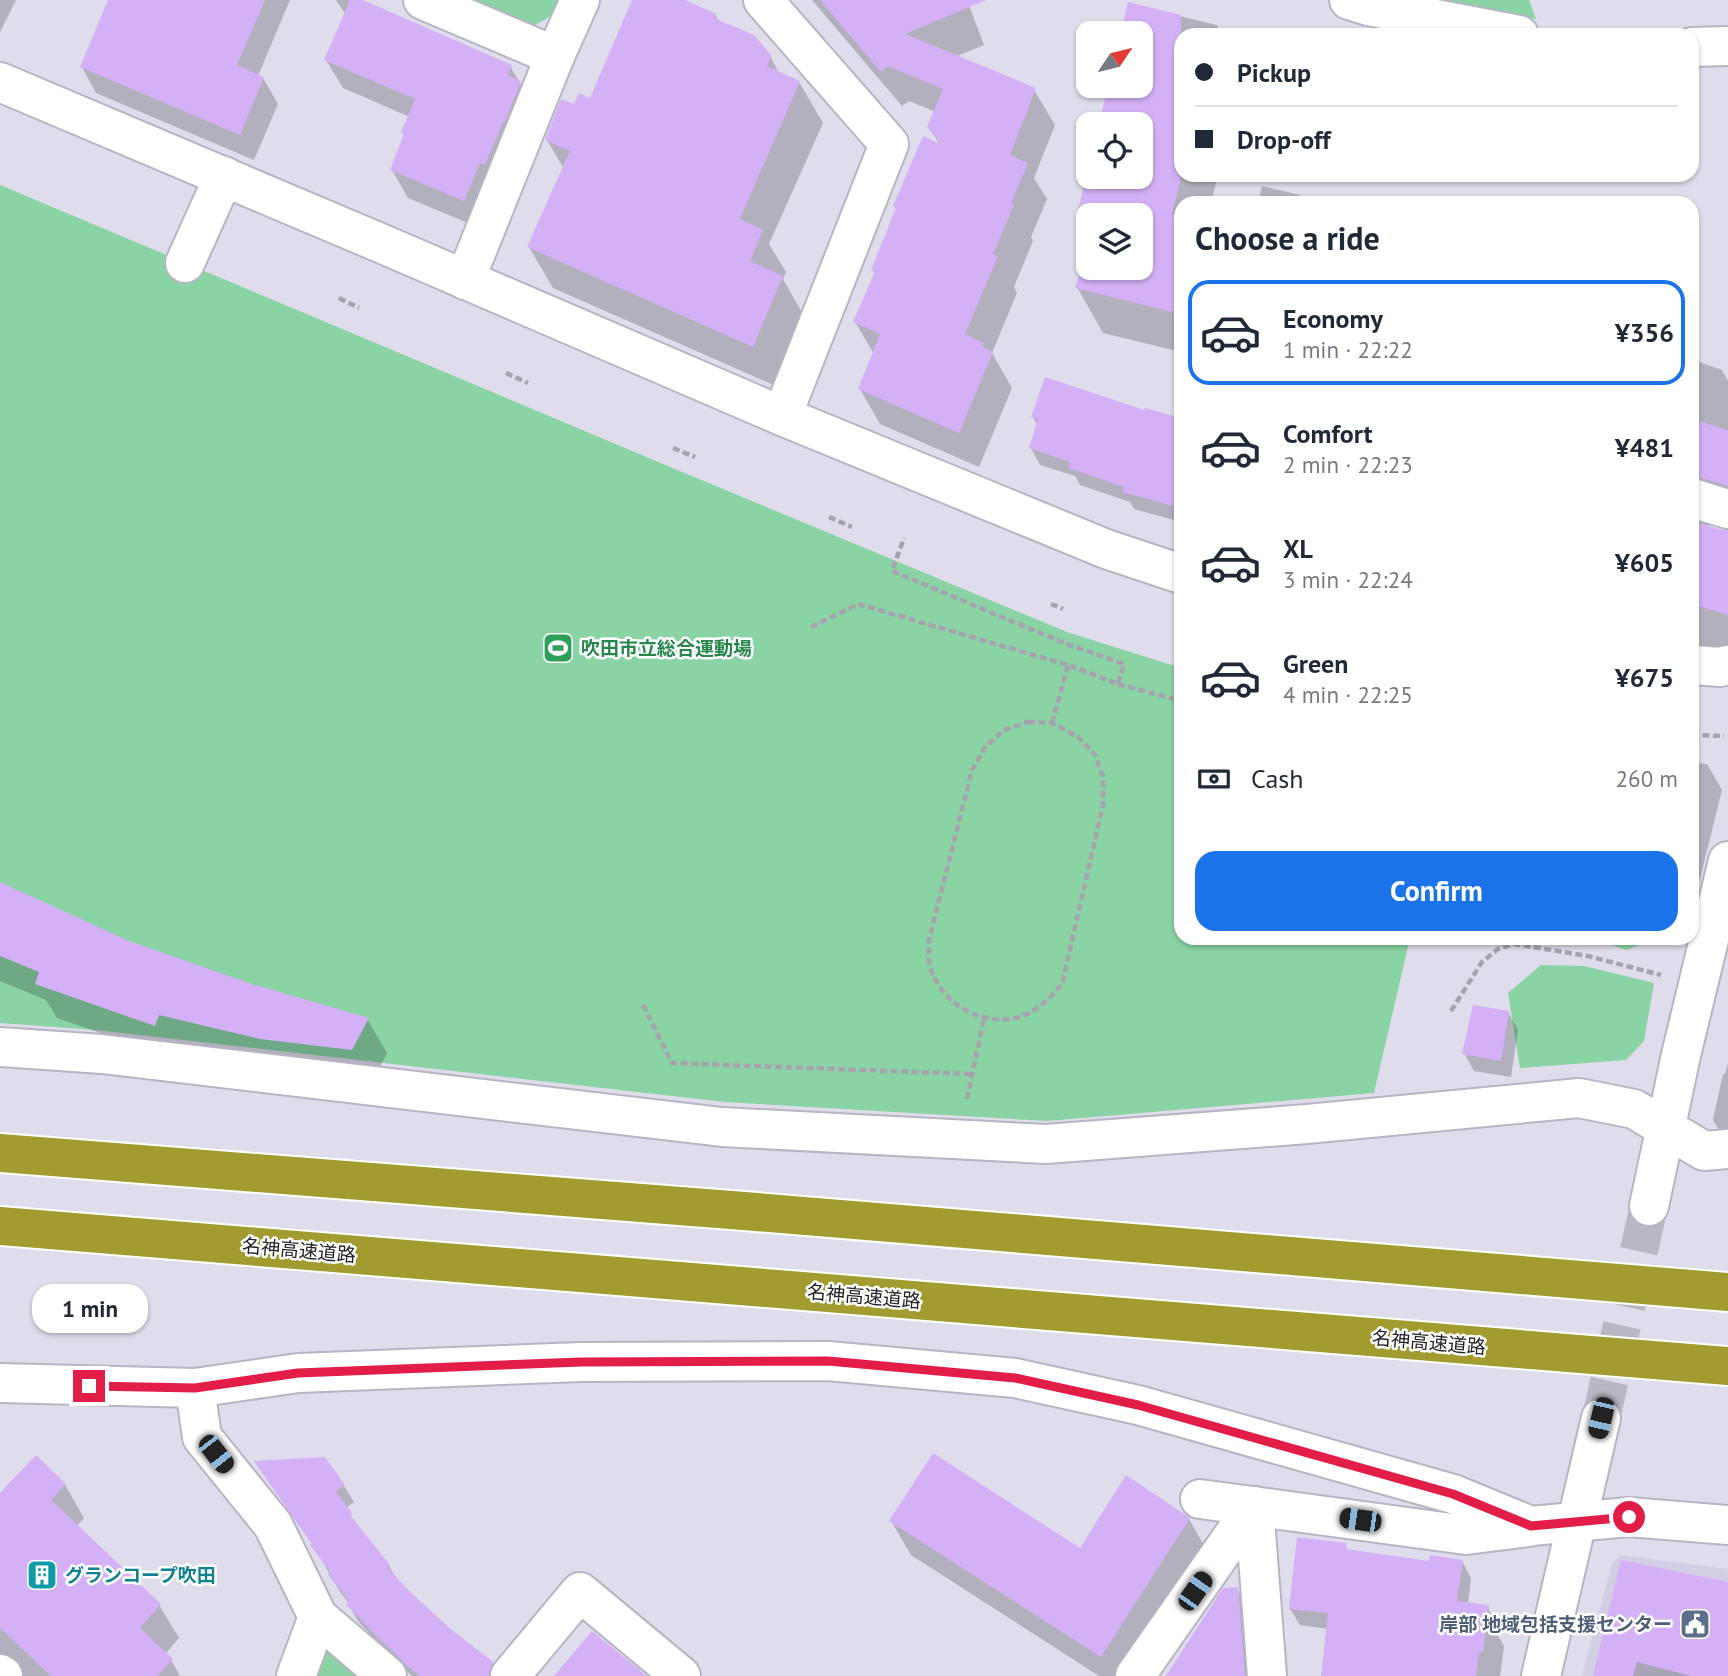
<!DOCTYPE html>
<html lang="en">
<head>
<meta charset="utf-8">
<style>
	body { margin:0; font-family:"PT Sans","Noto Sans JP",sans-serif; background:#f2f2f3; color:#1f2937; height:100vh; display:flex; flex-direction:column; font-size:26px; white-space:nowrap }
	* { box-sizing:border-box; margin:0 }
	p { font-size:23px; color:#747a83 }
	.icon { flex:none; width:38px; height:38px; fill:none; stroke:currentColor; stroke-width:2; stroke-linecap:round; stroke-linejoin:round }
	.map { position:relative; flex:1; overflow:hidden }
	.details { position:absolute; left:1174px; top:196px; width:525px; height:749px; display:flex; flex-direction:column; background:#fff; border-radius:21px; box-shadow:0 2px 5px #0004 }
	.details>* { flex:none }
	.top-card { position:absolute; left:1174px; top:28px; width:525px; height:154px; border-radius:21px; box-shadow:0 2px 5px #0004; display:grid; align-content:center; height:154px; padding:0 21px; background:#fff }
	.needle { width:46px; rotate:55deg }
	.tools { position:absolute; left:1076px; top:21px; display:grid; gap:14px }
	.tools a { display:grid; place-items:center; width:77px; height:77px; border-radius:14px; background:#fff; box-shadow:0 2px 5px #0004; font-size:35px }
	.end { position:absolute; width:32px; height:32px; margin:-16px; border:9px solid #e11d48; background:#fff; box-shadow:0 0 0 4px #fff }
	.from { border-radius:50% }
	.bubble { position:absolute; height:49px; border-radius:21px; background:#fff; box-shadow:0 2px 5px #0004; font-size:23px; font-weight:800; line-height:49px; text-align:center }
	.car { position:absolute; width:21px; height:42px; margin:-21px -10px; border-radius:9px; box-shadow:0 0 5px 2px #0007; background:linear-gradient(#222 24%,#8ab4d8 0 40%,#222 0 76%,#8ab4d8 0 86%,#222 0) }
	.top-card b { display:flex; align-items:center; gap:24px; height:66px; font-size:26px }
	.top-card b+b { border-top:2px solid #e0e1e3 }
	.top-card i { width:18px; height:18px; background:#1f2937 }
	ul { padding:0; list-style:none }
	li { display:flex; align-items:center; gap:21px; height:105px; margin:0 14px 10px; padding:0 7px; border:4px solid transparent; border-radius:21px }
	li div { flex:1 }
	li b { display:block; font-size:26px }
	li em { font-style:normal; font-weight:800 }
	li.current { border-color:#1a73e8 }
	li>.icon { width:63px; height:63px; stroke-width:1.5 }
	h2 { padding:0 21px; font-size:32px; line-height:84px }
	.pay { display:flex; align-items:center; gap:18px; height:77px; padding:0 21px; font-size:26px }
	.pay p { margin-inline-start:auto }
	.button { display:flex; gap:14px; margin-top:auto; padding:14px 21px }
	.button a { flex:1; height:80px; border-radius:21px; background:#1a73e8; color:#fff; font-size:28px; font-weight:800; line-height:80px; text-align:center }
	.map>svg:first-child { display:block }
</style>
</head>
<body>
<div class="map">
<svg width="1728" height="1676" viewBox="0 0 1728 1676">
	<rect width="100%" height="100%" fill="#dfdceb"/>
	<path fill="#d3cee4" d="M1621,1555L1728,1569V1676H1582L1612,1563Z"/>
	<g fill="#8ad3a5">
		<path d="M466,0H560L554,14L530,28Z"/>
		<path d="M1445,0H1529L1536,19Z"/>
		<path d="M0,185L682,472L1067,632L1181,668V938H1410L1374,1093L1047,1121L725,1102L96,1030L0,1023Z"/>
		<path d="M1588,938H1657L1627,950Z"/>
		<path d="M1541,965L1584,966L1654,983L1644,1041L1626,1060L1520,1068L1508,993Z"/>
		<path d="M324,1646L358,1676H314Z"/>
	</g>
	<g fill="#0003">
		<path d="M0,0H16L0,32Z"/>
		<path d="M110,0H290L258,76L263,78L278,104L254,160L96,93L82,67Z"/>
		<path d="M336,0H358L510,66L536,111L480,228L408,198L392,170L406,136L410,117L343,88L326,60L346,15Z"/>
		<path d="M634,0H681L715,15L719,22L770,56L779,73L799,82L823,123L769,244L786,272L783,279L805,318L776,386L553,288L529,247L564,169L547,140L575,107L591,100Z"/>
		<path d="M812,0H967L984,45L955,57L1034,90L1055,125L1034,178L1047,199L1031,237L1033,241L1014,287L1017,293L992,353L1012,388L979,467L880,424L860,389L874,354L855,322L875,274L873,270L897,211L895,206L940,145L929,127L936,112L909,101L902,106Z"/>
		<path d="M1129,4L1217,25L1222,35H1181V175H1218L1211,203H1181V352L1103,333L1077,287L1088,255V268H1141V215H1088V233L1081,219V208L1088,175V177H1141V124H1101L1110,86H1141V33H1122Z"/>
		<path d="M1262,186L1300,195L1305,203H1258Z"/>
		<path d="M1692,351L1699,362L1722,370L1728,381V523L1714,522L1705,527L1728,532V665L1692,661Z"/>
		<path d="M1146,410L1181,419V536L1174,522V520L1134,509L1130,502L1080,485L1075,476L1040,465L1031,448L1038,426L1033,417L1145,412Z"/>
		<path d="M1692,763L1707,764L1722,790L1696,895L1692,894Z"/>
		<path d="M0,883L129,943L252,986L367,1019L387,1053L372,1083L175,1059L57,1018L46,1000L0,981Z"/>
		<path d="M1508,1012L1518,1030L1511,1077L1474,1071L1464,1053Z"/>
		<path d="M1728,1063V1136L1722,1135L1713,1120L1723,1074H1725Z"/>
		<path d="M257,1463L344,1486L354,1502L346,1508L360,1531L389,1566L397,1580L451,1631L492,1663L500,1676H412L390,1655L358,1621L348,1604L349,1603L340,1592L313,1545L266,1478Z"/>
		<path d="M65,1485L84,1518L77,1526L159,1605L179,1638L165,1654L171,1660L180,1676H0V1495Z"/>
		<path d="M1189,1519L1208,1553L1129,1676H1099L911,1555L891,1521L1081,1550Z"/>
		<path d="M1345,1545L1349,1551L1431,1563L1462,1561L1471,1578L1468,1604L1487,1607L1497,1623L1496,1632L1504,1646L1500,1676H1323L1328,1629L1300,1625L1290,1609Z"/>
		<path d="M1728,1584V1676H1595Z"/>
		<path d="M1237,1589L1247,1606L1252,1676H1168Z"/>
	</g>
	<g fill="#d4b1f6">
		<path d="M108,0H265L237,65L264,77L240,135L80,67Z"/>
		<path d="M350,0H363L512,65L507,75L521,81L505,122H503L485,165L480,163L464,201L390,170L404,134L401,132L415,99L324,60Z"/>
		<path d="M632,0H685L716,14L714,18L754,35L771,55L767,66L800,81L740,219L763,230L750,261L783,276L753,347L527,247L570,151L545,140L561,99L574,104L579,93L590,98Z"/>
		<path d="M820,0H986L905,34L1036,88L1010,155L1028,163L1011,203L1014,205L993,254L998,256L965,334L984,343L982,346L993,352L959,433L858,389L880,334L853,322L875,271L871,270L896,208L893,206L923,136L942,145L927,127L943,89L888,66L881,72Z"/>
		<path d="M1128,2L1181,15V177L1172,215L1181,217V314L1075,288L1088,249V268H1141V215H1088V224L1076,219L1088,168V177H1141V124H1099L1108,86H1141V33H1121Z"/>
		<path d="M1045,377L1144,410L1145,408L1181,418V508L1122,492L1124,487L1068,468L1070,462L1029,448L1038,419L1031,417Z"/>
		<path d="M1692,419L1728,430V486L1698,477H1692Z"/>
		<path d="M1692,521L1722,530H1728V615L1692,604Z"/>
		<path d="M0,882L129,941L252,984L369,1018L352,1050L260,1039L159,1015L155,1026L35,984L39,972L0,956Z"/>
		<path d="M1473,1005L1509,1011L1501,1061L1462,1054Z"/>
		<path d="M933,1453L1080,1548L1126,1475L1190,1518L1101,1657L889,1521Z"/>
		<path d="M36,1455L66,1484L51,1500L161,1604L140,1628L173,1659L157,1676H51L0,1628V1493Z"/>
		<path d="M325,1457L345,1485L336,1492L352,1513L350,1515L390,1565L387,1567L411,1593L452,1630L493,1662L489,1672V1676H420L404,1663L393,1651L378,1638L346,1604L349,1601L328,1575L331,1573L310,1545L312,1544L254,1461Z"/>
		<path d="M1297,1537L1346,1543V1549L1429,1561L1430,1555L1463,1560L1457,1601L1489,1605L1483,1652H1479L1476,1676H1321L1328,1613L1289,1609Z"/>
		<path d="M1621,1560L1728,1582V1676H1691L1637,1662L1633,1676H1593Z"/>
		<path d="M1238,1587L1245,1676H1166L1223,1588Z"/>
		<path d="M592,1631L647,1676H554Z"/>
	</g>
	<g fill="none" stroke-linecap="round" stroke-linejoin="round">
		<path stroke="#b9b7c4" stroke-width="38" stroke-dasharray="38 19" stroke-linecap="butt" d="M1601,1418L1649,1206"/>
		<g stroke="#b7b4c3" stroke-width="42">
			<g id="minor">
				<path d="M423,0L555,56"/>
				<path d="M763,0L889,144L782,416"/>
				<path d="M1349,0L1368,6L1519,35"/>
				<path d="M1692,47L1728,46"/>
				<path d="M0,82L385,245L782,416L1106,549L1181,574"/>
				<path d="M185,263L224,176"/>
				<path d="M465,280L555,56L580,0"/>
				<path d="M1692,498L1728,509"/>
				<path d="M1692,665L1720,667L1728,665"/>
				<path d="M0,1047L102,1054L722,1127L1046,1144L1307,1124L1579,1098L1634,1109L1704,1151L1728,1149"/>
				<path d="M1649,1206L1681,1055L1728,861"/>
				<path d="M0,1383L195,1388L298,1373L581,1362L828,1361L1015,1378L1138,1405L1453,1494L1531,1526L1629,1517L1728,1525"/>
				<path d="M195,1388L202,1437L273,1525L318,1617L296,1676"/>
				<path d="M1200,1499L1466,1535L1529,1527"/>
				<path d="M1254,1506L1267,1676"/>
				<path d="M318,1617L387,1676"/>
				<path d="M0,1674L3,1676"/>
				<path d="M510,1676L580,1592L681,1676"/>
				<path d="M1135,1676L1254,1506"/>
				<path d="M1541,1676L1601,1418"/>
			</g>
		</g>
		<g stroke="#fff" stroke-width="42">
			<g id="highway">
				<path d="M0,1153L744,1211L1728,1292"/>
				<path d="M0,1226L1728,1366"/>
			</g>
		</g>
		<g stroke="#a6a3af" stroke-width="4.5" stroke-dasharray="7 3.5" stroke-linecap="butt">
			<path d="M339,298L359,308"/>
			<path d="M506,373L528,383"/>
			<path d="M673,448L695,457"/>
			<path d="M829,517L852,527"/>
			<path d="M1051,604L1063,609"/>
			<path d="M811,627L858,604L1068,665L1118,684L1124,664L1064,643L892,571L904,538"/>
			<path d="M1178,650L1181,651"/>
			<path d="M1118,684L1181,701"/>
			<path d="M1028,722L1052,723L1078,737L1095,755L1103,777V805L1062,984C1049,1000 1031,1017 1009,1019C974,1023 940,1000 930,967C928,959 929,948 929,940L972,770L986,746L1004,730Z"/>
			<path d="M1052,723L1068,665"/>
			<path d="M1692,735L1724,736"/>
			<path d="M643,1005L672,1063L972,1074"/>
			<path d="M1451,1011L1482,962L1498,949L1514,944L1588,956L1661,975"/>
			<path d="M967,1099L984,1018"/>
		</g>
		<use href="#minor" stroke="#fff" stroke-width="38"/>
		<use href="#highway" stroke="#a19b30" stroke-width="38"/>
	</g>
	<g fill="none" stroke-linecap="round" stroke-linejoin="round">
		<path stroke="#e11d48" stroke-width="9" d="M89,1386L195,1388L298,1373L581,1362L828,1361L1015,1378L1138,1405L1453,1494L1531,1526L1629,1517"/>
	</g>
	<defs>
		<g id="stadium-square" transform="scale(1.575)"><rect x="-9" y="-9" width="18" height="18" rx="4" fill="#2e9e5b" stroke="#fff"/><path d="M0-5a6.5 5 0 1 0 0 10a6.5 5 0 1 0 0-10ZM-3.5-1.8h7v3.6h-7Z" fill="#fff"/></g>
		<g id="building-square" transform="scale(1.575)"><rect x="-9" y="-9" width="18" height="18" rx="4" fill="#0f9aa8" stroke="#fff"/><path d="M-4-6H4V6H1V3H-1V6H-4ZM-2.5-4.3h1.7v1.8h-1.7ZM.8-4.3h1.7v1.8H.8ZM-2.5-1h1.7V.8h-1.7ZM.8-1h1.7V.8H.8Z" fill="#fff"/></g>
		<g id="civic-square" transform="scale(1.575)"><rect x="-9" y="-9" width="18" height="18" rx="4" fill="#5c6f8a" stroke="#fff"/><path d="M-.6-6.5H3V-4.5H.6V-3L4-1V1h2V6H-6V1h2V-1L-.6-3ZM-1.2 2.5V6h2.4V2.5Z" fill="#fff"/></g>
	</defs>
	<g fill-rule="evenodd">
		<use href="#stadium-square" x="558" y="648"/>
		<use href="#building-square" x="42" y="1575"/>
		<use href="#civic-square" x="1695" y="1624"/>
	</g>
	<g text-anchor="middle" stroke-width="5" stroke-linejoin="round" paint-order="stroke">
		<g font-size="19" font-weight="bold" fill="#27864d" stroke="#fff" text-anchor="start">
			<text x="581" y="655">吹田市立総合運動場</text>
		</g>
		<g font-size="19" fill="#222126" stroke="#fff">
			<text transform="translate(299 1250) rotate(5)" y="7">名神高速道路</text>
			<text transform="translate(864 1296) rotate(5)" y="7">名神高速道路</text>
			<text transform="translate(1429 1342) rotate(5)" y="7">名神高速道路</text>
		</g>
		<g font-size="19" font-weight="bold" fill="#0d838f" stroke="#fff" text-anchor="start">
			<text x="65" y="1582">グランコープ吹田</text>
		</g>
		<g font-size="19" font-weight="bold" fill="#4e5e75" stroke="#fff" text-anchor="end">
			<text x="1672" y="1631">岸部 地域包括支援センター</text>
		</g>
	</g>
</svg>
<div class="tools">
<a><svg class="needle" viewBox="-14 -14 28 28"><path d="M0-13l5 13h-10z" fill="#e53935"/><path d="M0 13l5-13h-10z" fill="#747a83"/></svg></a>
<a><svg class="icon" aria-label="locate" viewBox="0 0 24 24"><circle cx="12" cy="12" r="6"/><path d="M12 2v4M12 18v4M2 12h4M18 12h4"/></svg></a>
<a><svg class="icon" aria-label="layers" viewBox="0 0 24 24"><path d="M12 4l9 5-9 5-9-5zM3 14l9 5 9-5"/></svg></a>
</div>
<i class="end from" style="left:1629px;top:1517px"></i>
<i class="end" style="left:89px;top:1386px"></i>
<div class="bubble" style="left:32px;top:1284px;width:116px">1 min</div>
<i class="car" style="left:1601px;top:1418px;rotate:193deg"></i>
<i class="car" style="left:216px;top:1454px;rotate:142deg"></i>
<i class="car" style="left:1360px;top:1520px;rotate:278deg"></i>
<i class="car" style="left:1195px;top:1591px;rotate:35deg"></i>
<div class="top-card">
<b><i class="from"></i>Pickup</b>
<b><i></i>Drop-off</b>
</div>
<section class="details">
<h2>Choose a ride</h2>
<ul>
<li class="current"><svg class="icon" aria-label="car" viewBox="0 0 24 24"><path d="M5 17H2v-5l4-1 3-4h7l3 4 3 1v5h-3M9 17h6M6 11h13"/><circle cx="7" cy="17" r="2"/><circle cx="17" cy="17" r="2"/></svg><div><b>Economy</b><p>1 min · 22:22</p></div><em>¥356</em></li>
<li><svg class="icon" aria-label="car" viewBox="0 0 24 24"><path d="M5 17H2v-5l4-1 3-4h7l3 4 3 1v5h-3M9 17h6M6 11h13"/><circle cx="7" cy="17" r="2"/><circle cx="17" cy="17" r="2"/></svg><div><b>Comfort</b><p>2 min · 22:23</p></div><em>¥481</em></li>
<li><svg class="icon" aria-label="car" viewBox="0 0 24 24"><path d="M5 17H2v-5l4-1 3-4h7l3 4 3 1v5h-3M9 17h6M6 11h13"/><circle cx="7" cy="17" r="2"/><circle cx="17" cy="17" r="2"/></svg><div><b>XL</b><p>3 min · 22:24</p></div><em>¥605</em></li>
<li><svg class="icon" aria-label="car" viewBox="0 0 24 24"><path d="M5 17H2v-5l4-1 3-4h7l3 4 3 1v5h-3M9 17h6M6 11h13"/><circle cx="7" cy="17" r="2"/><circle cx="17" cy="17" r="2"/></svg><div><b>Green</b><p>4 min · 22:25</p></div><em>¥675</em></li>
</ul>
<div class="pay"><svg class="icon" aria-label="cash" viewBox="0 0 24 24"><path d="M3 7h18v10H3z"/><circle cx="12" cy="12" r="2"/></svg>Cash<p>260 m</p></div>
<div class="button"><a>Confirm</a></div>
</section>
</div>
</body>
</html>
